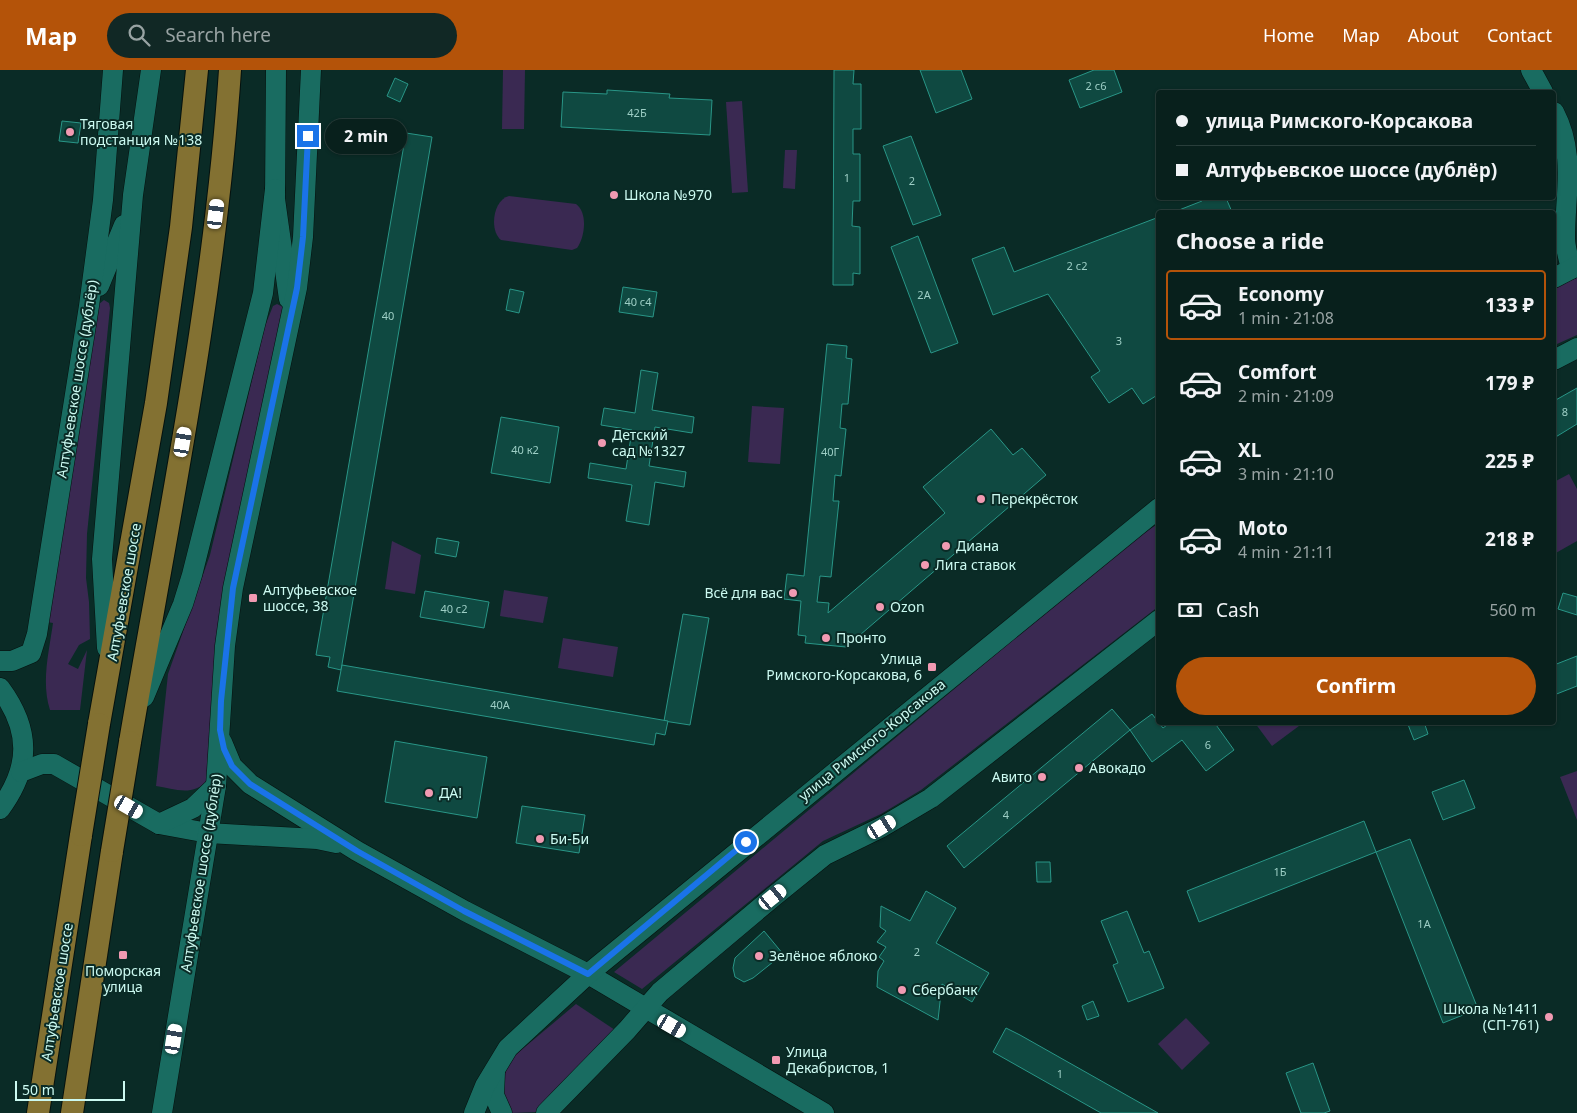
<!DOCTYPE html>
<html lang="en">
<head>
<meta charset="utf-8">
<style>
	body { margin:0; font-family:"Noto Sans",sans-serif; background:#112825; color:#f1f3f6; height:100vh; display:flex; flex-direction:column; font-size:19px; white-space:nowrap }
	* { box-sizing:border-box; margin:0 }
	p { font-size:16px; color:#98a3a3 }
	.icon { flex:none; width:28px; height:28px; fill:none; stroke:currentColor; stroke-width:2; stroke-linecap:round; stroke-linejoin:round }
	.map { position:relative; flex:1; overflow:hidden }
	.details { position:absolute; left:1156px; top:140px; width:400px; height:515px; display:flex; flex-direction:column; background:#08201c; border-radius:5px; box-shadow:0 1px 4px #0004,0 0 0 1px #293e3b }
	.details>* { flex:none }
	.hud { position:absolute; left:1156px; top:20px; width:400px; height:110px; border-radius:5px; box-shadow:0 1px 4px #0004,0 0 0 1px #293e3b; display:grid; align-content:center; height:110px; padding:0 20px; background:#08201c }
	.scale { position:absolute; left:15px; bottom:12px; width:110px; box-sizing:border-box; padding-left:5px; border:2px solid #ccfaf1; border-top:0; font-size:14px; line-height:18px; white-space:nowrap; color:#ccfaf1; -webkit-text-stroke:4px #0a2b26; paint-order:stroke }
	.end { position:absolute; width:22px; height:22px; margin:-11px; border:6px solid #1a73e8; background:#fff; box-shadow:0 0 0 2px #fff }
	.from { border-radius:50% }
	.bubble { position:absolute; height:35px; border-radius:18px; background:#08201c; box-shadow:0 1px 4px #0004,0 0 0 1px #293e3b; font-size:16px; font-weight:700; line-height:35px; text-align:center }
	.car { position:absolute; width:15px; height:30px; margin:-15px -8px; border-radius:6px; box-shadow:0 0 4px 1px #0007; background:linear-gradient(#fff 24%,#345 0 40%,#fff 0 76%,#345 0 86%,#fff 0) }
	.hud b { display:flex; align-items:center; gap:18px; height:48px; font-size:19px }
	.hud b+b { border-top:1px solid #293e3b }
	.hud i { width:12px; height:12px; background:#f1f3f6 }
	ul { padding:0; list-style:none }
	li { display:flex; align-items:center; gap:15px; height:70px; margin:0 10px 8px; padding:0 10px; border:2px solid transparent; border-radius:5px }
	li div { flex:1 }
	li b { display:block; font-size:19px }
	li em { font-style:normal; font-weight:700 }
	li.on { border-color:#b45309 }
	li>.icon { width:45px; height:45px; stroke-width:1.5 }
	h2 { padding:0 20px; font-size:22px; line-height:60px }
	.pay { display:flex; align-items:center; gap:12px; height:55px; padding:0 20px; font-size:19px }
	.pay p { margin-inline-start:auto }
	.action { display:flex; gap:10px; margin-top:auto; padding:10px 20px }
	.action a { flex:1; height:58px; border-radius:30px; background:#b45309; color:#fff; font-size:20px; font-weight:700; line-height:58px; text-align:center }
	header { display:flex; align-items:center; gap:30px; box-sizing:border-box; height:70px; padding:0 25px; background:#b45309; color:#fff }
	header strong { font-size:24px }
	nav { display:flex; gap:28px; margin-inline-start:auto; font-size:18px }
	.search { width:350px; height:45px; background:#112825; display:flex; align-items:center; gap:12px; box-sizing:border-box; padding:0 18px; border-radius:28px; color:#98a3a3; font-size:19px }
	.map>svg:first-child { display:block }
</style>
</head>
<body>
<header>
<strong>Map</strong>
<div class="search"><svg class="icon" aria-label="search" viewBox="0 0 24 24"><circle cx="10" cy="10" r="6"/><path d="M15 15l6 6"/></svg>Search here</div>
<nav><a>Home</a><a>Map</a><a>About</a><a>Contact</a></nav>
</header>
<div class="map">
<svg width="1577" height="1043" viewBox="0 0 1577 1043">
	<rect width="100%" height="100%" fill="#0a2b26"/>
	<g fill="#3a2952">
		<path d="M503,0H525L524,59H502Z"/>
		<path d="M742,31L748,122L732,123L726,32Z"/>
		<path d="M785,80H797L795,119L783,118Z"/>
		<path d="M509,126L576,134C588,143 585,167 577,178L572,180L501,170C489,160 493,130 509,126Z"/>
		<path d="M1577,203V265L1557,274L1554,273V215Z"/>
		<path d="M104,230L109,233L110,238L87,464L86,508L89,532L90,569L79,575L68,594L78,599L87,580L80,640H50C41,612 49,582 53,553L47,552L98,235Z"/>
		<path d="M277,234L283,237V256L231,480L221,544L207,710C194,727 174,719 156,716L168,604L210,485L265,256L273,236Z"/>
		<path d="M752,336L784,338L780,394L748,392Z"/>
		<path d="M1569,404L1577,419V471L1554,484V412Z"/>
		<path d="M1159,453V536L921,720L881,744L823,771L642,919L614,902L1130,473Z"/>
		<path d="M392,471L421,485L415,524L385,519Z"/>
		<path d="M504,520L548,527L543,553L500,546Z"/>
		<path d="M563,568L618,577L613,607L558,598Z"/>
		<path d="M1255,653H1303L1272,676Z"/>
		<path d="M1577,701V750L1560,707Z"/>
		<path d="M576,934L615,960L538,1042L510,1043L503,1037L501,1005L513,987Z"/>
		<path d="M1186,948L1210,973L1182,1000L1158,974Z"/>
	</g>
	<g fill="#0f4941" stroke="#299687">
		<path d="M834,0H854L853,14H861V59H853V84H860V131H853L852,156L860,157V204L853,203V215H833Z"/>
		<path d="M920,0H961L972,29L936,43Z"/>
		<path d="M1094,0H1114L1122,22L1080,38L1069,10Z"/>
		<path d="M395,8L408,14L400,32L387,26Z"/>
		<path d="M607,20L670,24L669,28L712,30L710,65L561,57L563,22L607,24Z"/>
		<path d="M62,51L81,53L78,73L59,71Z"/>
		<path d="M406,63L432,67L341,600L328,597L330,587L316,585Z"/>
		<path d="M911,66L941,145L913,155L883,76Z"/>
		<path d="M1201,128H1226L1232,142H1174L1202,131Z"/>
		<path d="M1159,147V324L1143,334L1132,318L1109,333L1091,307L1100,301L1048,224L993,245L972,189L1004,177L1014,202Z"/>
		<path d="M918,166L958,273L931,283L891,177Z"/>
		<path d="M623,217L657,222L653,247L619,242Z"/>
		<path d="M510,219L524,222L519,243L506,240Z"/>
		<path d="M827,274L847,276L846,288L852,289L848,334H842L840,358L846,359L841,406L835,405L833,431H839L831,507L820,506L817,532L829,533L828,543L945,443L923,417L991,359L1013,385L1022,378L1046,405L846,577L805,573L806,566L798,565L801,531L784,529L787,504L804,506Z"/>
		<path d="M641,300L658,303L652,340L694,347L692,363L655,357L649,396L686,402L684,417L655,412L649,455L626,451L632,415L588,408L590,393L626,399L632,360L601,355L604,338L635,343Z"/>
		<path d="M1577,318V354L1554,368V331Z"/>
		<path d="M501,347L559,357L550,413L491,403Z"/>
		<path d="M437,468L459,472L456,487L435,483Z"/>
		<path d="M425,521L489,532L484,558L420,547Z"/>
		<path d="M1563,523L1577,527V545L1558,539Z"/>
		<path d="M683,544L709,548L690,655L664,651Z"/>
		<path d="M1577,586V616L1554,625V595Z"/>
		<path d="M342,595L668,651L665,665L656,663L654,675L337,621Z"/>
		<path d="M1112,639L1130,660L964,798L947,776Z"/>
		<path d="M1152,644L1163,658L1171,652H1214L1234,680L1206,701L1182,670L1152,692L1130,660Z"/>
		<path d="M1407,652H1424L1428,664L1414,670Z"/>
		<path d="M395,671L487,687L477,748L385,732Z"/>
		<path d="M1464,710L1475,738L1443,750L1432,722Z"/>
		<path d="M522,736L585,745L579,783L516,773Z"/>
		<path d="M1364,751L1376,782L1199,852L1187,821Z"/>
		<path d="M1410,769L1478,939L1443,953L1376,782Z"/>
		<path d="M1036,792H1050L1051,812H1037Z"/>
		<path d="M926,821L956,838L936,873L989,903L972,932L942,914L938,950L877,917L878,901L884,891L879,887L886,877L877,872L886,861L880,857L881,836L910,851Z"/>
		<path d="M1127,841L1144,883L1149,881L1164,918L1128,932L1113,895L1118,893L1101,851Z"/>
		<path d="M764,861L783,884L753,908L744,912L735,907L733,898L735,888Z"/>
		<path d="M1093,931L1099,946L1087,950L1082,936Z"/>
		<path d="M1006,958L1020,965L1158,1043H1101L993,982Z"/>
		<path d="M1313,993L1330,1041L1324,1043H1301L1286,1003Z"/>
	</g>
	<g fill="none" stroke-linecap="round" stroke-linejoin="round">
		<g stroke="#05110e" stroke-width="21">
			<g id="secondary">
				<path d="M276,0L275,129L289,229"/>
				<path d="M1531,0L1543,22"/>
				<path d="M1554,42C1576,84 1565,124 1565,168C1565,178 1569,189 1571,199"/>
				<path d="M1554,208L1577,196"/>
				<path d="M99,216L124,155"/>
				<path d="M1554,290L1577,278"/>
				<path d="M107,578L102,489L133,125L151,0"/>
				<path d="M0,591H12L31,583L37,564L89,236L103,130L113,0"/>
				<path d="M0,618C31,660 31,697 0,739"/>
				<path d="M144,627L183,534L192,505L263,223L275,119"/>
				<path d="M222,672L232,696L250,714L357,781L465,841L588,904L824,1043"/>
				<path d="M21,702L42,694H54L159,754L208,763L317,769L336,773"/>
				<path d="M159,754L193,738L216,716"/>
				<path d="M495,1002L494,1025L502,1043"/>
				<path d="M162,1043L216,716L225,576L233,518L297,218L303,167L311,0"/>
				<path d="M474,1043L485,1016L508,978L588,904L1159,438"/>
				<path d="M546,1043L627,960L660,922L773,827L825,785L882,757L931,728L1159,550"/>
			</g>
		</g>
		<g stroke="#05110e" stroke-width="24">
			<g id="primary">
				<path d="M99,654L156,333L181,157L197,0"/>
				<path d="M130,672C168,449 215,226 230,0"/>
				<path d="M38,1043L81,765"/>
				<path d="M72,1043L112,781"/>
			</g>
		</g>
		<use href="#secondary" stroke="#196c61" stroke-width="20"/>
		<use href="#primary" stroke="#837132" stroke-width="22"/>
		<g stroke="#05110e" stroke-width="24" stroke-linecap="butt">
			<g id="primary-bridge">
				<path d="M81,765L99,654"/>
				<path d="M112,781L130,672"/>
			</g>
		</g>
		<use href="#primary-bridge" stroke="#837132" stroke-width="22"/>
	</g>
	<g fill="none" stroke-linecap="round" stroke-linejoin="round">
		<path stroke="#1a73e8" stroke-width="6" d="M308,66L303,167L297,218L233,518L221,631L220,660L224,679L232,696L250,714L357,781L464,841L588,904L746,772"/>
	</g>
	<g fill="#f19ab2" stroke="#0a2b26" stroke-width="2">
		<circle cx="70" cy="62" r="5"/>
		<circle cx="614" cy="125" r="5"/>
		<circle cx="602" cy="373" r="5"/>
		<circle cx="981" cy="429" r="5"/>
		<circle cx="946" cy="476" r="5"/>
		<circle cx="925" cy="495" r="5"/>
		<circle cx="793" cy="523" r="5"/>
		<rect x="248" y="523" width="10" height="10" rx="2.5"/>
		<circle cx="880" cy="537" r="5"/>
		<circle cx="826" cy="568" r="5"/>
		<rect x="927" y="592" width="10" height="10" rx="2.5"/>
		<circle cx="1079" cy="698" r="5"/>
		<circle cx="1042" cy="707" r="5"/>
		<circle cx="429" cy="723" r="5"/>
		<circle cx="540" cy="769" r="5"/>
		<rect x="118" y="880" width="10" height="10" rx="2.5"/>
		<circle cx="759" cy="886" r="5"/>
		<circle cx="902" cy="920" r="5"/>
		<circle cx="1549" cy="947" r="5"/>
		<rect x="771" y="985" width="10" height="10" rx="2.5"/>
	</g>
	<g text-anchor="middle" stroke-width="4" stroke-linejoin="round" paint-order="stroke">
		<g font-size="11" fill="#9dcec5">
			<text x="1096" y="20">2 с6</text>
			<text x="637" y="47">42Б</text>
			<text x="847" y="112">1</text>
			<text x="912" y="115">2</text>
			<text x="1077" y="200">2 с2</text>
			<text x="924" y="229">2А</text>
			<text x="638" y="236">40 с4</text>
			<text x="388" y="250">40</text>
			<text x="1119" y="275">3</text>
			<text x="1565" y="346">8</text>
			<text x="525" y="384">40 к2</text>
			<text x="830" y="386">40Г</text>
			<text x="454" y="543">40 с2</text>
			<text x="500" y="639">40А</text>
			<text x="1208" y="679">6</text>
			<text x="1006" y="749">4</text>
			<text x="1280" y="806">1Б</text>
			<text x="1424" y="858">1А</text>
			<text x="917" y="886">2</text>
			<text x="1060" y="1008">1</text>
		</g>
		<g font-size="14" fill="#ccfaf1" stroke="#0a2b26" text-anchor="start">
			<text x="80" y="59">Тяговая<tspan x="80" dy="16">подстанция №138</tspan></text>
			<text x="624" y="130">Школа №970</text>
			<text x="612" y="370">Детский<tspan x="612" dy="16">сад №1327</tspan></text>
			<text x="991" y="434">Перекрёсток</text>
			<text x="956" y="481">Диана</text>
			<text x="935" y="500">Лига ставок</text>
			<text x="263" y="525">Алтуфьевское<tspan x="263" dy="16">шоссе, 38</tspan></text>
			<text x="783" y="528" text-anchor="end">Всё для вас</text>
			<text x="890" y="542">Ozon</text>
			<text x="836" y="573">Пронто</text>
			<text x="922" y="594" text-anchor="end">Улица<tspan x="922" dy="16">Римского-Корсакова, 6</tspan></text>
			<text x="1089" y="703">Авокадо</text>
			<text x="1032" y="712" text-anchor="end">Авито</text>
			<text x="439" y="728">ДА!</text>
			<text x="550" y="774">Би-Би</text>
			<text x="769" y="891">Зелёное яблоко</text>
			<text x="123" y="906" text-anchor="middle">Поморская<tspan x="123" dy="16">улица</tspan></text>
			<text x="912" y="925">Сбербанк</text>
			<text x="1539" y="944" text-anchor="end">Школа №1411<tspan x="1539" dy="16">(СП-761)</tspan></text>
			<text x="786" y="987">Улица<tspan x="786" dy="16">Декабристов, 1</tspan></text>
		</g>
		<g font-size="14" fill="#ccfaf1" stroke="#0a2b26">
			<text transform="translate(77 309) rotate(-81)" y="5">Алтуфьевское шоссе (дублёр)</text>
			<text transform="translate(124 522) rotate(-80)" y="5">Алтуфьевское шоссе</text>
			<text transform="translate(872 670) rotate(-39)" y="5">улица Римского-Корсакова</text>
			<text transform="translate(201 803) rotate(-81)" y="5">Алтуфьевское шоссе (дублёр)</text>
			<text transform="translate(57 922) rotate(-81)" y="5">Алтуфьевское шоссе</text>
		</g>
	</g>
</svg>
<div class="scale">50 m</div>
<i class="end from" style="left:746px;top:772px"></i>
<i class="end" style="left:308px;top:66px"></i>
<div class="bubble" style="left:325px;top:49px;width:82px">2 min</div>
<i class="car" style="left:216px;top:144px;rotate:7deg"></i>
<i class="car" style="left:183px;top:372px;rotate:10deg"></i>
<i class="car" style="left:129px;top:737px;rotate:120deg"></i>
<i class="car" style="left:882px;top:757px;rotate:59deg"></i>
<i class="car" style="left:773px;top:827px;rotate:51deg"></i>
<i class="car" style="left:672px;top:956px;rotate:120deg"></i>
<i class="car" style="left:174px;top:969px;rotate:9deg"></i>
<div class="hud">
<b><i class="from"></i>улица Римского-Корсакова</b>
<b><i></i>Алтуфьевское шоссе (дублёр)</b>
</div>
<section class="details">
<h2>Choose a ride</h2>
<ul>
<li class="on"><svg class="icon" aria-label="car" viewBox="0 0 24 24"><path d="M5 17H2v-5l4-1 3-4h7l3 4 3 1v5h-3M9 17h6M6 11h13"/><circle cx="7" cy="17" r="2"/><circle cx="17" cy="17" r="2"/></svg><div><b>Economy</b><p>1 min · 21:08</p></div><em>133 ₽</em></li>
<li><svg class="icon" aria-label="car" viewBox="0 0 24 24"><path d="M5 17H2v-5l4-1 3-4h7l3 4 3 1v5h-3M9 17h6M6 11h13"/><circle cx="7" cy="17" r="2"/><circle cx="17" cy="17" r="2"/></svg><div><b>Comfort</b><p>2 min · 21:09</p></div><em>179 ₽</em></li>
<li><svg class="icon" aria-label="car" viewBox="0 0 24 24"><path d="M5 17H2v-5l4-1 3-4h7l3 4 3 1v5h-3M9 17h6M6 11h13"/><circle cx="7" cy="17" r="2"/><circle cx="17" cy="17" r="2"/></svg><div><b>XL</b><p>3 min · 21:10</p></div><em>225 ₽</em></li>
<li><svg class="icon" aria-label="car" viewBox="0 0 24 24"><path d="M5 17H2v-5l4-1 3-4h7l3 4 3 1v5h-3M9 17h6M6 11h13"/><circle cx="7" cy="17" r="2"/><circle cx="17" cy="17" r="2"/></svg><div><b>Moto</b><p>4 min · 21:11</p></div><em>218 ₽</em></li>
</ul>
<div class="pay"><svg class="icon" aria-label="cash" viewBox="0 0 24 24"><path d="M3 7h18v10H3z"/><circle cx="12" cy="12" r="2"/></svg>Cash<p>560 m</p></div>
<div class="action"><a>Confirm</a></div>
</section>
</div>
</body>
</html>
